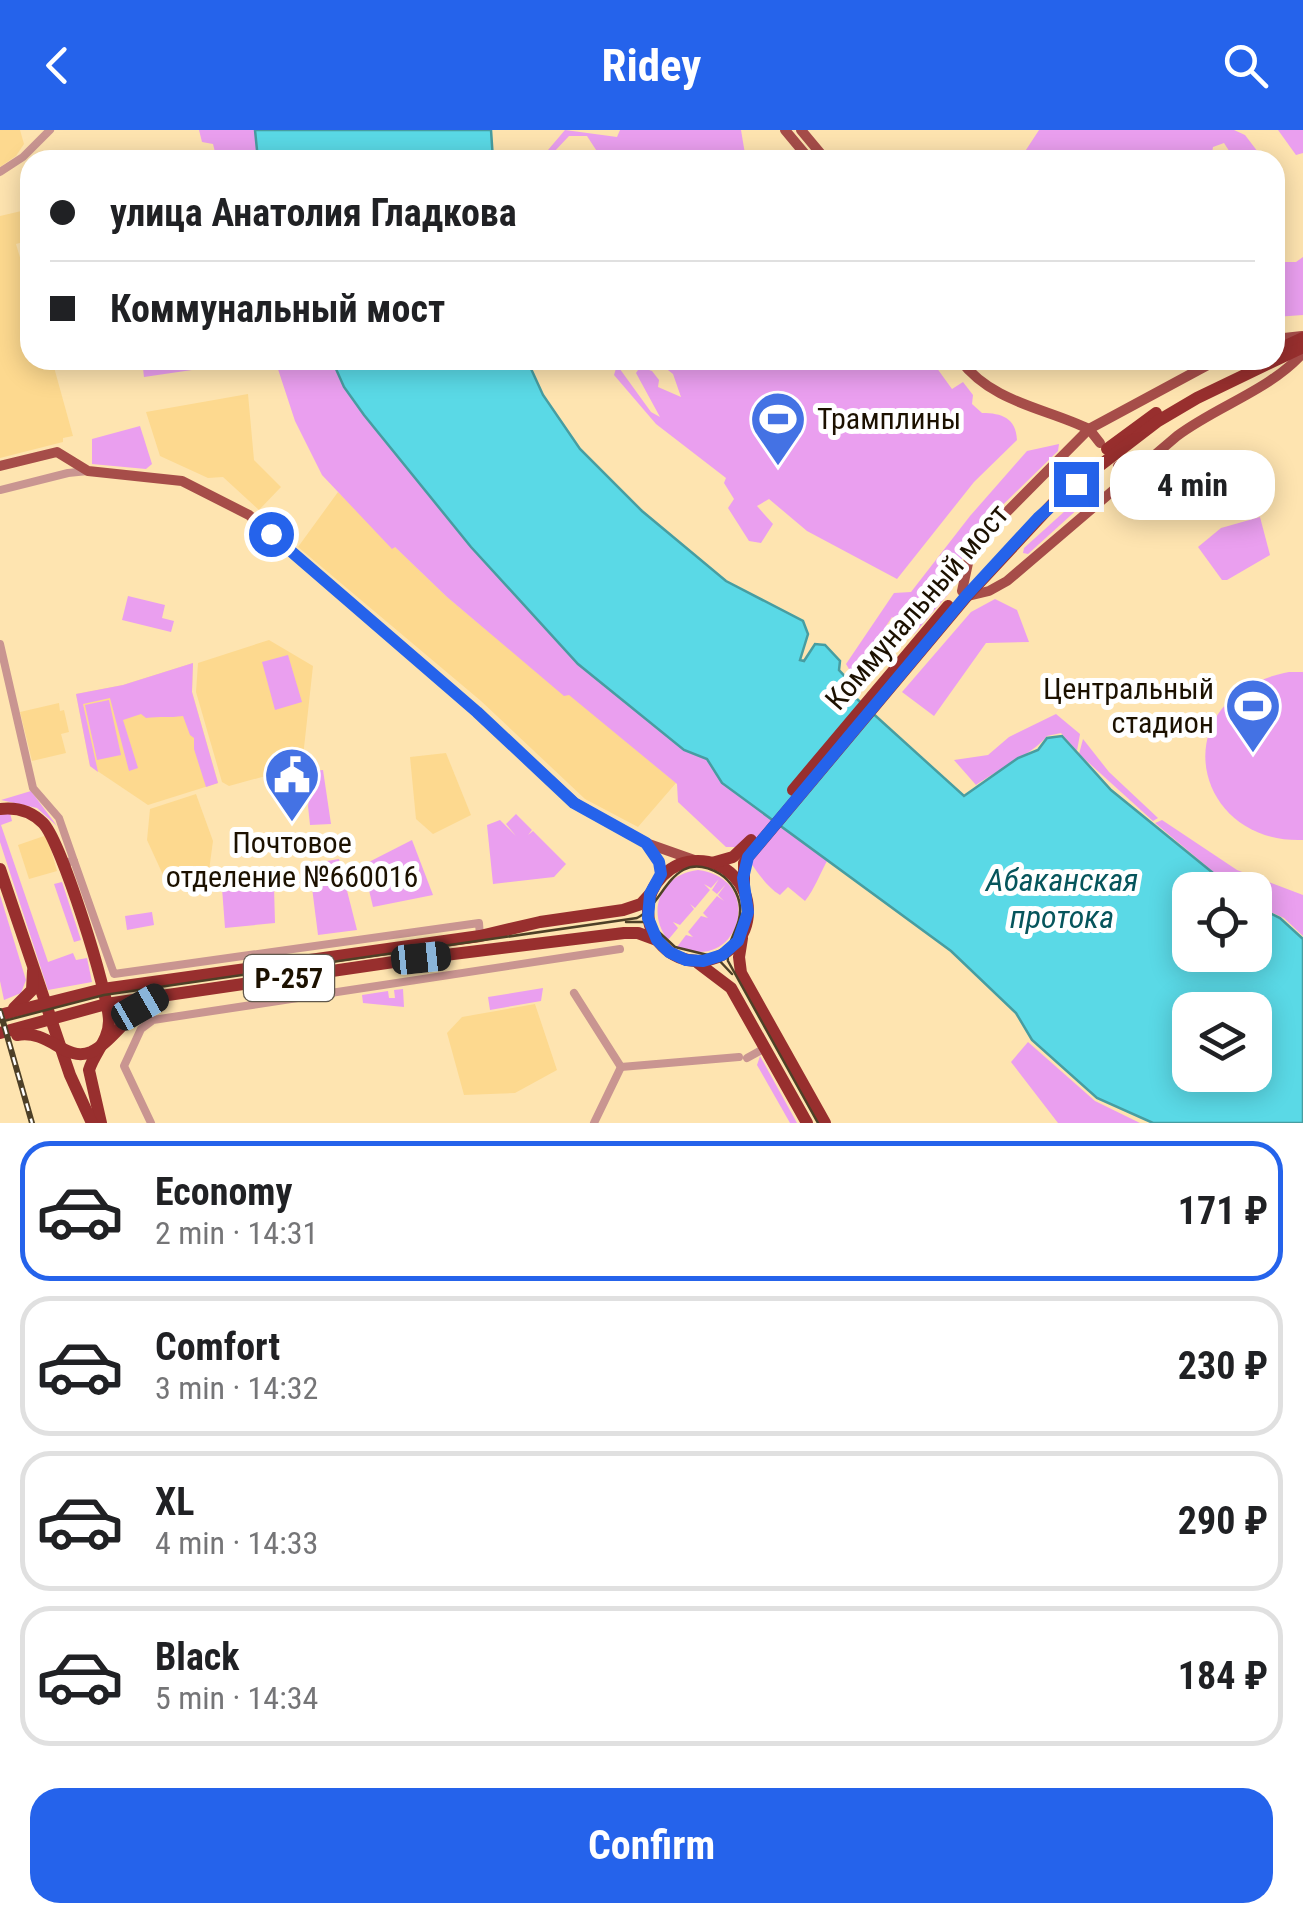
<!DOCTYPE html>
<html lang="en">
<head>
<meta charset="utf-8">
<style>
	body { margin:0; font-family:"Roboto Condensed",sans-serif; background:#f2f2f2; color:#202124; height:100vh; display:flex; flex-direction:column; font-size:38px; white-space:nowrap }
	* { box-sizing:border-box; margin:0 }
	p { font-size:32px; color:#757577 }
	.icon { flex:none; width:55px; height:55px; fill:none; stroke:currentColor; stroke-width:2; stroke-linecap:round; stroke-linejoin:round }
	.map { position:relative; height:993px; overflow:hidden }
	.sheet { display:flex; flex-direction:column; background:#fff; flex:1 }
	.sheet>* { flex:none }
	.guide { position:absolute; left:20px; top:20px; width:1265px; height:220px; border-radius:30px; box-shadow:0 5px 25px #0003; display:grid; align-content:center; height:220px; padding:0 30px; background:#fff }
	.fabs { position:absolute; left:1172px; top:742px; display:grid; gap:20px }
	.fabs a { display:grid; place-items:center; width:100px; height:100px; border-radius:20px; background:#fff; box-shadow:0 5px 25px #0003; font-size:50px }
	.end { position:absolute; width:45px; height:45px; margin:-22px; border:12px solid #2563eb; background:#fff; box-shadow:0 0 0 5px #fff }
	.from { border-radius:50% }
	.bubble { position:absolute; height:70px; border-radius:30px; background:#fff; box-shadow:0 5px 25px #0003; font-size:32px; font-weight:700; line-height:70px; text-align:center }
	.car { position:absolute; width:30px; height:60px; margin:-30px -15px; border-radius:12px; box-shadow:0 0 8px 2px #0007; background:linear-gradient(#222 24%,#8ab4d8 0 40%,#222 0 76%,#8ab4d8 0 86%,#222 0) }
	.guide b { display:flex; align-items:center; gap:35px; height:95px; font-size:38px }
	.guide b+b { border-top:2px solid #e0e0e0 }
	.guide i { width:25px; height:25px; background:#202124 }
	ul { padding:18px 0 0; list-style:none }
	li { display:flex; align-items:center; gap:30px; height:140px; margin:0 20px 15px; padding:0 10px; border:5px solid #e0e0e0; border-radius:30px }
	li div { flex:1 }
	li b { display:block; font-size:38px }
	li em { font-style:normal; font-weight:700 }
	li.current { border-color:#2563eb }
	li>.icon { width:90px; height:90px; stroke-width:1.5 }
	.action { display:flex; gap:20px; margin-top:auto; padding:20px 30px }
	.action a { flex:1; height:115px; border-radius:30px; background:#2563eb; color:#fff; font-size:40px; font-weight:700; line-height:115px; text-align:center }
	header { display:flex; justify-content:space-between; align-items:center; height:130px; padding:0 30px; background:#2563eb; color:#fff; font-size:45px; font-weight:700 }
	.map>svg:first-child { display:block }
</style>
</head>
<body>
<header><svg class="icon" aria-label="back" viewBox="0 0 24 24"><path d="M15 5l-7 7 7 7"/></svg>Ridey<svg class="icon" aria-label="search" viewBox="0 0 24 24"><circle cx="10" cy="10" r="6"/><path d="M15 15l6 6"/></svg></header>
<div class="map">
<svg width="1303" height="993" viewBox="0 0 1303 993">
	<rect width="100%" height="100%" fill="#fee4b0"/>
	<g fill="#fdd98f">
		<path d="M0,0H20L24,14L16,26L0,37Z"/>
		<path d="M30,79V110L16,114L30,161V230H52L73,306L63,308V312L0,328V86Z"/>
		<path d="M248,264L254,330L281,357L259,380L223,347L208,348L160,326L146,282Z"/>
		<path d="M338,362L447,467L564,565L569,564L676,653L638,697L585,669L481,571L298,417Z"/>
		<path d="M269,510L313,536L302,636L229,656L222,652L196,562L198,533Z"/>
		<path d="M193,533L192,562L218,653L148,675L90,636L76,564L123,555Z"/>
		<path d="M59,573L60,581L64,580L69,602L61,604L66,623L32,631L20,582Z"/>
		<path d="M446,623L471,685L433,704L416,689L410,627Z"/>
		<path d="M196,664L213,711L208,748L169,758L147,710L150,679Z"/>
		<path d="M47,705L57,741L29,749L18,715Z"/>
		<path d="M535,874L557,940L515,963L464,965L447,903L462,887Z"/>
	</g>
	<g fill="#ea9fef">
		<path d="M199,0H255L258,30H217L213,14L202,12Z"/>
		<path d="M565,0L617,7L620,0H741L746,30H609L600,26L587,6H569L552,24L548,20Z"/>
		<path d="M1039,0H1234L1245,5L1264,30H1235L1224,13L1213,17L1211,30H1032L1024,23Z"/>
		<path d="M1278,0H1303V23L1296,25Z"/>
		<path d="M1303,127V185L1275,187V132H1296Z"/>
		<path d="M142,230H232L233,234L144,247Z"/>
		<path d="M275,230H332L344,257L364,285L471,417L578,534L684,620L707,629L722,653L827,731C819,746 815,758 805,771L788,757L780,765C761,753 753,732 737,717H726L678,672L677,654L569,565L564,566L447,467L395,417L392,419L322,345L295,291Z"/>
		<path d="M655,230H931L952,259L963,252L973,265L972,274L982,283C1002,283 1016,288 1017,310L974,352L897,449L807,401L769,369L757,376L773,394L761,413L749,411L728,378L734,369L724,353L726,348L656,294L614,245L617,235L651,282L660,287L636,243L640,237L652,241L659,250L658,257L681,267L673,244Z"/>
		<path d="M140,296L152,334L146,339L92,334V309Z"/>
		<path d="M1059,314L1058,321L969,408L951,461L914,504L892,487L886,496L902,508L868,551L852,544L846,534L894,463L911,462L970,386L1027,321Z"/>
		<path d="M1096,353L1101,358L1028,424L1023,423L1024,418Z"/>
		<path d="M1260,387L1270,425L1227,450H1222L1198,417L1221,398Z"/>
		<path d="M128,466L165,475L162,488L174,491L171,502L122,490Z"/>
		<path d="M995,469L1017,480L1029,512L986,513L934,586L902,562L971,482Z"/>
		<path d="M288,525L302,572L275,580L262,532Z"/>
		<path d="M193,533L192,562L218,653L206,657L194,619V608L190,605L183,586C169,588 160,586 146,588L141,584L123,590L138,638L129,641L110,568L83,574L98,642L90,636L76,564L123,555Z"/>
		<path d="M1289,542H1303V710C1190,714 1162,566 1289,542Z"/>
		<path d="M109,570L121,625L97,630L85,575Z"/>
		<path d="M1056,584L1080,604L1077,621L1061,603L1047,606C1034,623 996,641 976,655L954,630L988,625L1009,607Z"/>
		<path d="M1083,609L1109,642L1158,688L1153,691L1079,624Z"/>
		<path d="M323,640L331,694L310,695L308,676L314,641Z"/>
		<path d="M31,661L57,696L37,678L1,670Z"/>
		<path d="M10,683L12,691L1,695L48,832L73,823L76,830L87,828L92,852L48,860L0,712V685Z"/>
		<path d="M516,684L532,700L528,705L533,701L566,734L554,747L493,754L487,695L500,690L516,706L506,694Z"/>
		<path d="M1162,690L1237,740L1303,765V806L1284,788L1255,775V760H1235L1155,693Z"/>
		<path d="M412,710L433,765L373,777L363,735Z"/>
		<path d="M339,729L357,800L318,805L309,734Z"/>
		<path d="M698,740C766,748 741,845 677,817L686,805L693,807L688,802L701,786L708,788L703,783L717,766L724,771L718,765L726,754L717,764L712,760L719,749L711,758L704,754L710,760L695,778L690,774L694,779L680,795L673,792L678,798L668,810C645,780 662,744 698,740Z"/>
		<path d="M62,752L81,810L74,812L54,754Z"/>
		<path d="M274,757L275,793L225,798L222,758Z"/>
		<path d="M0,765L26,850L21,863L4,870L0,851Z"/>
		<path d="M152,782L154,795L127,800L125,786Z"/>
		<path d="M543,858L541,871L490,880L488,867Z"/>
		<path d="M403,859L404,877L363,873L362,865L388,861L389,868H395L394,860Z"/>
		<path d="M1028,912L1095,971L1140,993H1058L1011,932Z"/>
		<path d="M760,926L797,993H790L757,935Z"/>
	</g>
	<g fill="#5ad9e6" stroke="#479da1" stroke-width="2.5" fill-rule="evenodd">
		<path d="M255,0H491L493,30H258Z"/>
		<path d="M332,230H527L543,265L580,319L642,381L726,451L803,491L808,504L800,530L804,531L815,514L825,515L840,531L839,540L852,554L857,569L964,666L1018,628L1038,620L1047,608L1062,606L1111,660L1234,760H1190V825H1255V776L1280,788L1303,809V993H1153L1097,968L1032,910L1016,883L951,821L722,653L707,629L684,620L578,534L471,417L364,285L344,257ZM1190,880H1255V945H1190Z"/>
	</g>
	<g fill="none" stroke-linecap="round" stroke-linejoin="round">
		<g stroke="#c99591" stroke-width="8">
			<path d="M0,42L23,27L50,0"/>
			<path d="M0,360L68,343L88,341"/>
			<path d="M0,514L33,658L59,688L74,731"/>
			<path d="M62,733L74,731L114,844L479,793L480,806"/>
			<path d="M574,863L621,937"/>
			<path d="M747,928L765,918"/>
			<path d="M621,937L739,927"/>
			<path d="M151,993L124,936L141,899L153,890L620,819"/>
			<path d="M594,993L621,937"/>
		</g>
		<g stroke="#a64d49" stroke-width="10">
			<path d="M785,0L810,30"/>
			<path d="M801,0L826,30"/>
			<path d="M1275,209L1302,206"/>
			<path d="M960,230C993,273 1043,277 1089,299L1100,313"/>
			<path d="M0,336L57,322L88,341L182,351L249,385L468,574L575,673L646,713L697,731"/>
			<path d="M1118,336L1127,348"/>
			<path d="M962,461L970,424L979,410L1089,299L1217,230"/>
			<path d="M968,466L989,461L1007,451L1177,306C1217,276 1270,260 1303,223"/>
			<path d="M647,714L659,732L661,747"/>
		</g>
		<g stroke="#982f2e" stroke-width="12">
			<path d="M1275,221L1303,208"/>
			<path d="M1107,319L1156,283"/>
			<path d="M793,660L948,476"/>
			<path d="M0,679C16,677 31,681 43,693C61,711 109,864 109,891C109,910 94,923 89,940L101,993"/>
			<circle cx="698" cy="781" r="50"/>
			<path d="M712,733L733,727L751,710"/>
			<path d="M0,739L70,945L92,993"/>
			<path d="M744,761V733L748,727L967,466L1059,367L1158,291L1197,268L1303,217"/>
			<path d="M742,808L739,827L741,843L825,993"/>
			<path d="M698,833L731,858L807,993"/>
			<path d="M14,878L32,860L33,841"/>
			<path d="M0,885L103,859L480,806L540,792L623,780L641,774L650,764"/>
			<path d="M0,903L106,874L421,828L624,803H638L657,810"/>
			<path d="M17,905C50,899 65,933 91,922C111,913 128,884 151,870"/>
		</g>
		<g stroke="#4e4027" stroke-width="2.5">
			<path d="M626,792H648L675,817L716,827L732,844"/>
			<path d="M0,892L104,865L637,788C665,774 672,716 720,744C731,751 739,764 740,777C742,797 725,811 728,831L818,993"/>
		</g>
		<g stroke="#4e4027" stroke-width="6">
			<path id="rail" d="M0,881L32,993"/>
		</g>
		<use href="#rail" stroke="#fff" stroke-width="2.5" stroke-dasharray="8" stroke-linecap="butt"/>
	</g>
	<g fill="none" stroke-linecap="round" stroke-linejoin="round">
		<path stroke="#2563eb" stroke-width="12" d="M271,404L477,582L574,673L646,713L659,732L661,744L650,764L648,788L657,810L669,822L686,830L703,831L722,825L738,811L748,782L743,748L748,727L966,466L1038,388L1076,354"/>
	</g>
	<defs>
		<g id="stadium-pin" transform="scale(2.875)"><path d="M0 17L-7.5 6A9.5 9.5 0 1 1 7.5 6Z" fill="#4472e4" stroke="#fff"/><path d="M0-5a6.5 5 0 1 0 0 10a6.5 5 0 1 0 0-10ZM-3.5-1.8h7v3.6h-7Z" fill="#fff"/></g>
		<g id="civic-pin" transform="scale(2.875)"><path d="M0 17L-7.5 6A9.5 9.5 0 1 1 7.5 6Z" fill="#4472e4" stroke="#fff"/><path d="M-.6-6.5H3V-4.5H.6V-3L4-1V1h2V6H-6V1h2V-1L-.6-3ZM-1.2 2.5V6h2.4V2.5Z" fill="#fff"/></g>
	</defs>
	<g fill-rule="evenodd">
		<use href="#stadium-pin" x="778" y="289"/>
		<use href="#stadium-pin" x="1253" y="576"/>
		<use href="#civic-pin" x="292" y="645"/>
	</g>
	<g text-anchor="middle" stroke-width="10" stroke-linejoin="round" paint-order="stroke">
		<rect fill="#fff" stroke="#60584c" stroke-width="2.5" x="244" y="825" width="90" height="46" rx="8"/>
		<g font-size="28" font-weight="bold" fill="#1c1100">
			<text x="289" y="858">Р-257</text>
		</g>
		<g font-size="30" fill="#1c1100" stroke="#fff" text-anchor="start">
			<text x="817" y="299">Трамплины</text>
			<text x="1214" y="569" text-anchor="end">Центральный<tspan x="1214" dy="34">стадион</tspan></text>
			<text x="292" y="723" text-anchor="middle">Почтовое<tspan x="292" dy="34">отделение №660016</tspan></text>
		</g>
		<g font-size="30" fill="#1c1100" stroke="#fff">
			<text transform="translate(917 477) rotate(-49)" y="10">Коммунальный мост</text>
		</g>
		<g font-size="32" font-style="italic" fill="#06555c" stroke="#fff">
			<text x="1062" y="761">Абаканская<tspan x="1062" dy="37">протока</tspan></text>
		</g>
	</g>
</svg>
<div class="fabs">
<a><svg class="icon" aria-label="locate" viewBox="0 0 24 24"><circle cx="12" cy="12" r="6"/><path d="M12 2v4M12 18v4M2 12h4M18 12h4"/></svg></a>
<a><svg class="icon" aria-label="layers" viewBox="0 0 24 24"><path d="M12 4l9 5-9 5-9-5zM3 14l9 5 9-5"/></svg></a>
</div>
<i class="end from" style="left:271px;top:404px"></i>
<i class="end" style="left:1076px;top:354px"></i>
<div class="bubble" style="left:1110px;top:320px;width:165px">4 min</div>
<i class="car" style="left:421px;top:828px;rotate:84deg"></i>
<i class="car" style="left:140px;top:877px;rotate:60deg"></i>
<div class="guide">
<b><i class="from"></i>улица Анатолия Гладкова</b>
<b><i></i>Коммунальный мост</b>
</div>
</div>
<section class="sheet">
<ul>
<li class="current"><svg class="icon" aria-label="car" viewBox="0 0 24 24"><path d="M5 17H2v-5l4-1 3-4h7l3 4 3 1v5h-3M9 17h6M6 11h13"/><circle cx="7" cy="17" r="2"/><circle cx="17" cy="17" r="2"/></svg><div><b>Economy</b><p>2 min · 14:31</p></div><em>171 ₽</em></li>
<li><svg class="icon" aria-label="car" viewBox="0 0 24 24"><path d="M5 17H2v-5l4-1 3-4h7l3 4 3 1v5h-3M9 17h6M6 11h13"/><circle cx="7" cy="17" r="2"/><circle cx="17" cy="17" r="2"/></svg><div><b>Comfort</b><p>3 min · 14:32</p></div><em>230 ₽</em></li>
<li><svg class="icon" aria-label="car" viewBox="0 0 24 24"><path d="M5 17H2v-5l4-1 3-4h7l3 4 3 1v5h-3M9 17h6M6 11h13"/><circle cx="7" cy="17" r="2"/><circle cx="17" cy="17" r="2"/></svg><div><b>XL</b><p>4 min · 14:33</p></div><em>290 ₽</em></li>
<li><svg class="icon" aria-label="car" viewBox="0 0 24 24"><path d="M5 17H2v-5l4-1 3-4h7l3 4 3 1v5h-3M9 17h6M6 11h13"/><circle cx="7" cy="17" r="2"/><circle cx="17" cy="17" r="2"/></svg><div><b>Black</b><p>5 min · 14:34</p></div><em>184 ₽</em></li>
</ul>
<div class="action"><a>Confirm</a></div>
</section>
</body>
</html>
